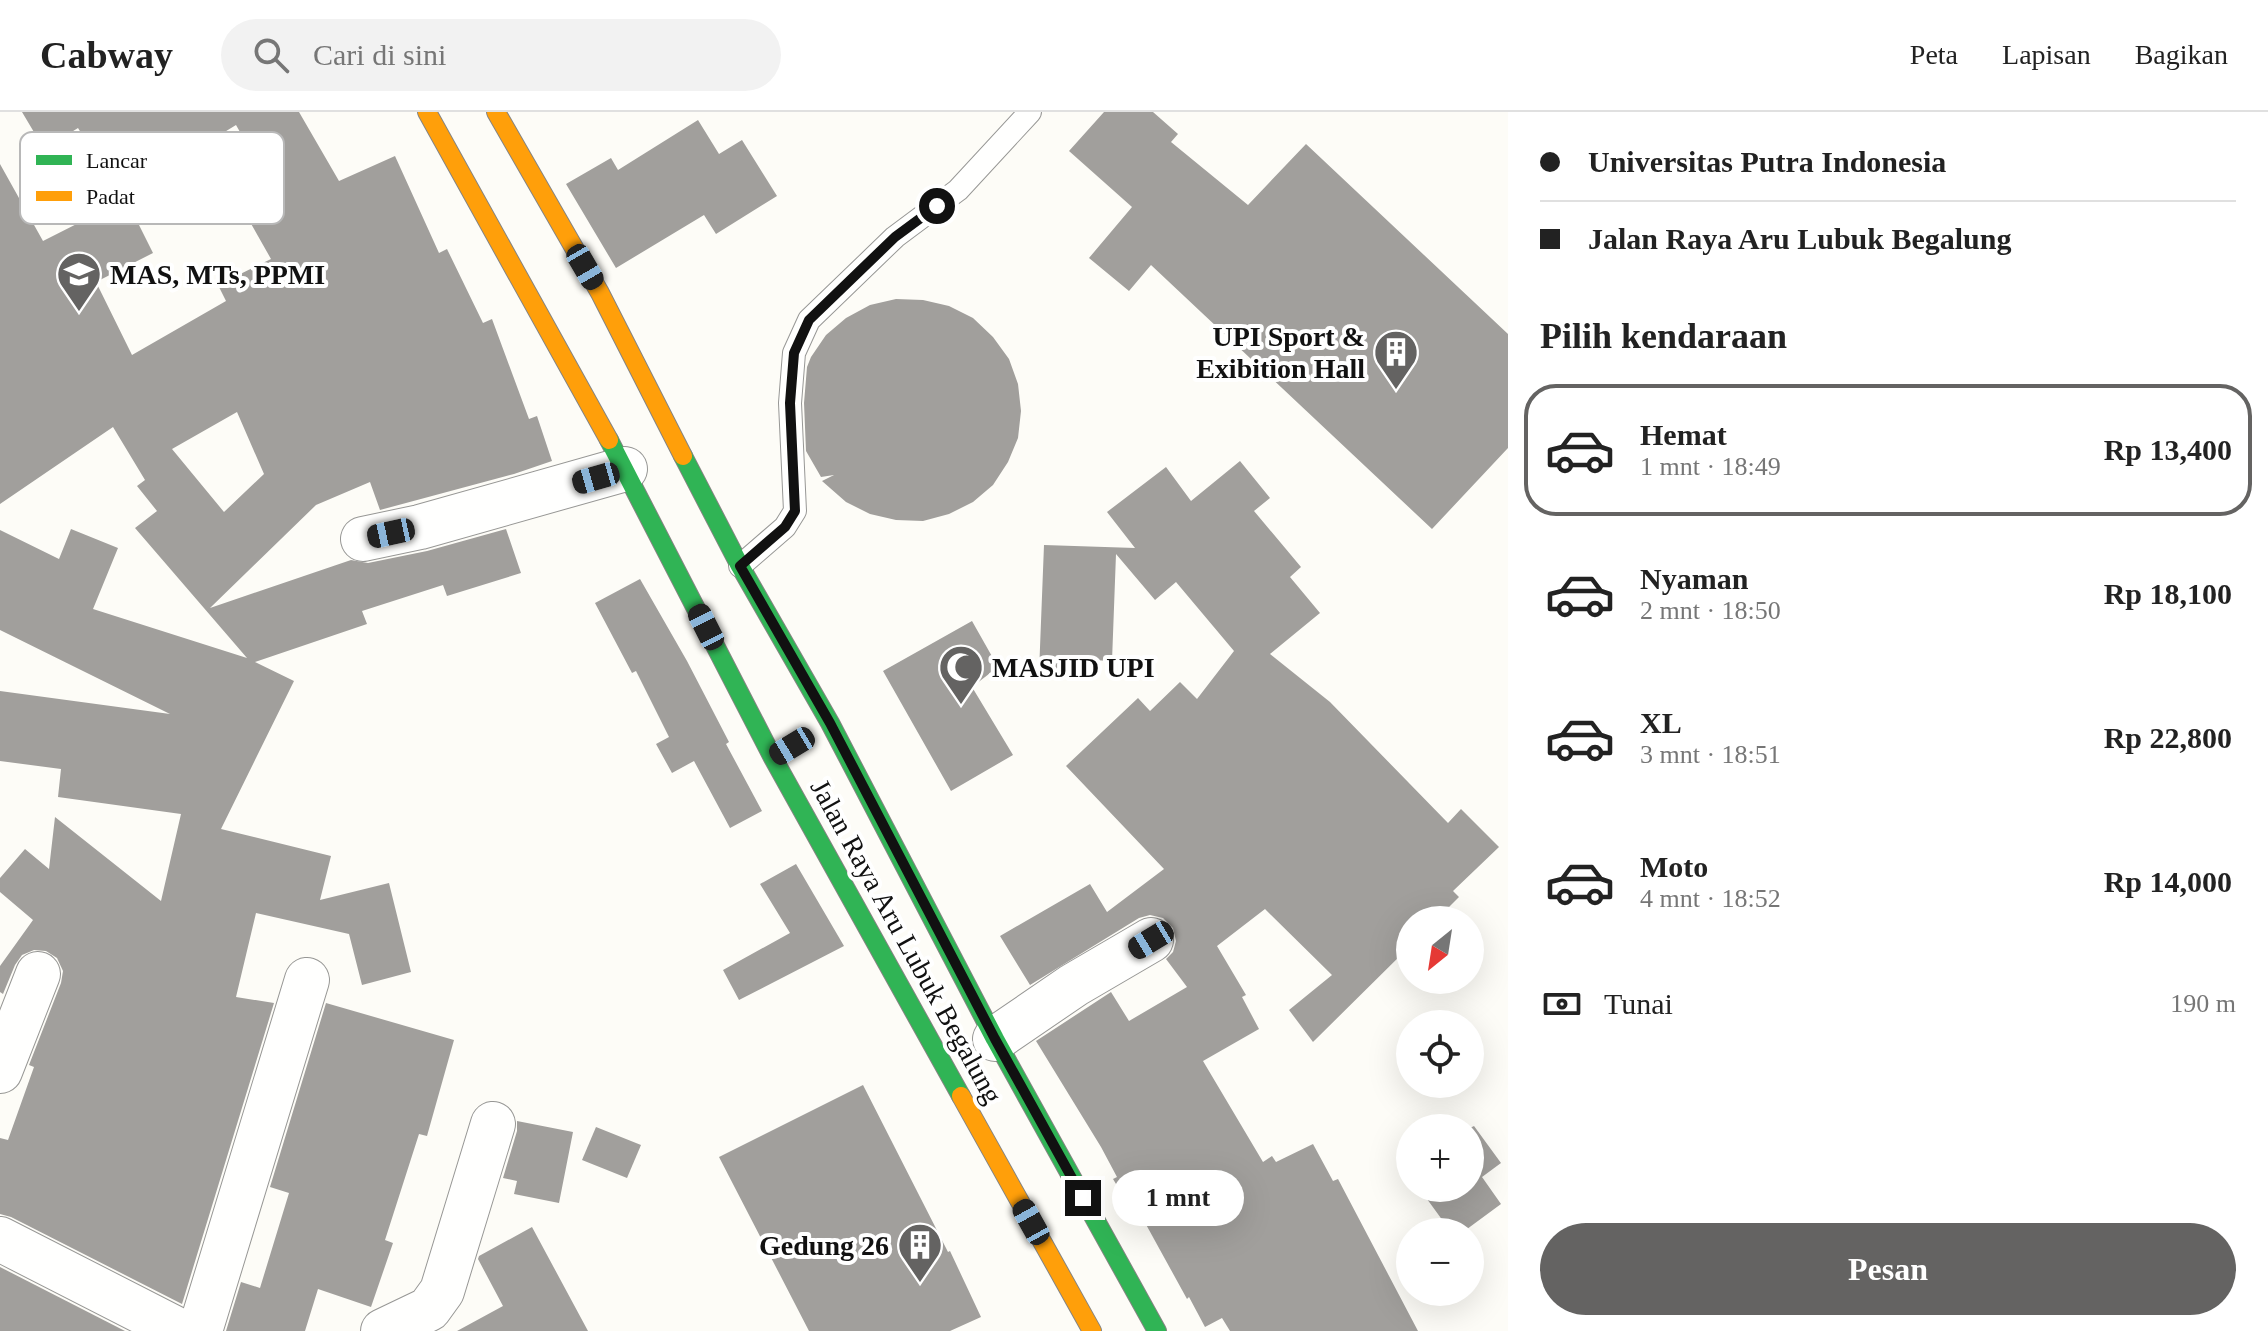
<!DOCTYPE html>
<html lang="id">
<head>
<meta charset="utf-8">
<style>
	body { margin:0; font-family:Georgia,serif; background:#f2f2f2; color:#222; height:100vh; display:flex; flex-direction:column; font-size:30px; white-space:nowrap }
	* { box-sizing:border-box; margin:0 }
	p { font-size:26px; color:#767676 }
	.icon { flex:none; width:44px; height:44px; fill:none; stroke:currentColor; stroke-width:2; stroke-linecap:round; stroke-linejoin:round }
	.map { position:relative; flex:1; overflow:hidden }
	.details { display:flex; flex-direction:column; background:#fff; width:760px }
	.details>* { flex:none }
	.hud { display:grid; align-content:center; height:176px; padding:0 32px; background:#fff }
	.needle { width:52px; rotate:210deg }
	.tools { position:absolute; left:1396px; top:794px; display:grid; gap:16px }
	.tools a { display:grid; place-items:center; width:88px; height:88px; border-radius:50%; background:#fff; box-shadow:0 8px 32px #0002; font-size:40px }
	.end { position:absolute; width:36px; height:36px; margin:-18px; border:10px solid #111; background:#fff; box-shadow:0 0 0 4px #fff }
	.from { border-radius:50% }
	.bubble { position:absolute; height:56px; border-radius:28px; background:#fff; box-shadow:0 8px 32px #0002; font-size:26px; font-weight:800; line-height:56px; text-align:center }
	.car { position:absolute; width:24px; height:48px; margin:-24px -12px; border-radius:10px; box-shadow:0 0 6px 2px #0007; background:linear-gradient(#222 24%,#8ab4d8 0 40%,#222 0 76%,#8ab4d8 0 86%,#222 0) }
	.hud b { display:flex; align-items:center; gap:28px; height:76px; font-size:30px }
	.hud b+b { border-top:2px solid #e0e0e0 }
	.hud i { width:20px; height:20px; background:#222 }
	ul { padding:0; list-style:none }
	li { display:flex; align-items:center; gap:24px; height:132px; margin:0 16px 12px; padding:0 16px; border:4px solid transparent; border-radius:32px }
	li div { flex:1 }
	li b { display:block; font-size:30px }
	li em { font-style:normal; font-weight:800 }
	li.on { border-color:#646362 }
	li>.icon { width:72px; height:72px; stroke-width:1.5 }
	h2 { padding:0 32px; font-size:36px; line-height:96px }
	.pay { display:flex; align-items:center; gap:20px; height:88px; padding:0 32px; font-size:30px }
	.pay p { margin-inline-start:auto }
	.primary-button { display:flex; gap:16px; margin-top:auto; padding:16px 32px }
	.primary-button a { flex:1; height:92px; border-radius:48px; background:#646362; color:#fff; font-size:32px; font-weight:800; line-height:92px; text-align:center }
	header { display:flex; align-items:center; gap:48px; box-sizing:border-box; height:112px; padding:0 40px; background:#fff; border-bottom:2px solid #e0e0e0 }
	header strong { font-size:38px }
	nav { display:flex; gap:44px; margin-inline-start:auto; font-size:28px }
	.search { width:560px; height:72px; background:#f2f2f2; display:flex; align-items:center; gap:20px; box-sizing:border-box; padding:0 28px; border-radius:44px; color:#767676; font-size:30px }
	main { display:flex; flex:1; min-height:0 }
	.map>svg:first-child { display:block }
</style>
</head>
<body>
<header>
<strong>Cabway</strong>
<div class="search"><svg class="icon" aria-label="search" viewBox="0 0 24 24"><circle cx="10" cy="10" r="6"/><path d="M15 15l6 6"/></svg>Cari di sini</div>
<nav><a>Peta</a><a>Lapisan</a><a>Bagikan</a></nav>
</header>
<main>
<div class="map">
<svg width="1508" height="1219" viewBox="0 0 1508 1219">
	<rect width="100%" height="100%" fill="#fdfcf7"/>
	<g fill="#a19f9c" fill-rule="evenodd">
		<path d="M22,0H299L339,69L395,44L439,141L447,137L483,211L492,207L529,307L537,304L552,349L514,362L380,398L370,370L316,393L210,496L351,448L368,451L427,439L506,417L521,461L447,484L443,473L362,499L367,512L255,550L294,569L221,717L331,744L320,788L389,771L411,860L362,873L349,822L256,801L236,885L274,891L182,1192L11,1105L0,1102V1026L8,1028L34,955L29,953L61,871L63,859L57,846L46,839L34,838L22,843L15,853L3,882L0,880V854L33,808L0,780V766L25,737L49,757L55,705L161,789L181,702L58,685L61,657L0,649V579L170,602L0,518V418L59,447L71,417L118,436L93,497L247,546L135,416L157,399L137,374L145,368L113,315L0,392V52L43,129L126,87L153,141L96,170L132,243L226,189L218,173L271,147L241,94L272,76L236,13L120,84L78,16L44,37ZM237,300L264,362L224,400L172,337Z"/>
		<path d="M1104,0H1153L1178,22L1171,30L1248,93L1306,32L1508,222V336L1432,417L1151,153L1129,179L1089,146L1132,95L1069,39Z"/>
		<path d="M698,8L719,42L742,28L777,84L716,122L704,103L616,156L566,72L611,46L618,58Z"/>
		<path d="M896,187L923,188L949,194L973,206L993,225L1009,247L1018,272L1021,299L1018,326L1008,350L993,373L973,390L949,402L923,409L896,408L870,402L846,390L822,369L834,363L821,365L806,339L804,291L807,255L811,245L826,223L846,206L870,193Z"/>
		<path d="M1240,349L1270,386L1254,399L1301,455L1290,465L1320,501L1270,542L1330,590L1448,711L1461,697L1499,735L1453,779L1459,785L1436,808H1410V834L1313,930L1289,898L1332,863L1265,797L1217,834L1246,883L1242,885L1259,917L1203,949L1263,1050L1272,1044L1276,1050L1313,1032L1333,1069L1338,1067L1418,1219H1230L1222,1206L1205,1215L1189,1185L1187,1187L1143,1107L1139,1110L1113,1067L1117,1065L1101,1035L1036,929L1111,880L1129,909L1187,875L1166,847L1173,840L1176,829L1173,816L1163,806L1150,803L1139,806L1030,873L1000,824L1090,772L1107,800L1164,757L1066,654L1138,586L1150,599L1180,570L1197,587L1234,539L1176,470L1155,488L1116,442L1112,549L1071,547L1070,563L1039,561L1044,433L1135,436L1107,400L1166,355L1191,389Z"/>
		<path d="M640,467L687,549L729,630L726,632L762,699L730,716L694,649L672,661L656,632L669,625L636,559L632,561L595,491Z"/>
		<path d="M972,509L998,555L972,575L1013,643L951,679L883,559Z"/>
		<path d="M796,752L844,834L739,888L723,858L790,821L760,772Z"/>
		<path d="M326,891L454,928L427,1024L419,1022L385,1128L393,1131L371,1195L318,1177L305,1219H226L241,1170L260,1176L289,1081L270,1075Z"/>
		<path d="M863,973L948,1140L950,1139L981,1205L950,1219H809L719,1045Z"/>
		<path d="M517,1009L573,1020L559,1091L514,1082L517,1069L503,1066L517,1019Z"/>
		<path d="M1474,1014L1501,1051L1482,1065L1501,1092L1463,1120H1451L1419,1076H1470V1016Z"/>
		<path d="M596,1015L641,1033L627,1066L582,1048Z"/>
		<path d="M532,1115L588,1219H457L503,1194L478,1147L479,1144Z"/>
		<path d="M0,1155L125,1219H0Z"/>
	</g>
	<g fill="none" stroke-linecap="round" stroke-linejoin="round">
		<g stroke="#979795" stroke-width="24">
			<path id="lane" d="M740,454L785,415L795,399L790,291L794,241L809,208L895,125L958,78L1030,0"/>
		</g>
		<g stroke="#979795" stroke-width="46">
			<g id="street">
				<path d="M363,427L420,415L625,357"/>
				<path d="M995,927L1074,873L1151,828"/>
				<path d="M0,959L38,862"/>
				<path d="M0,1127L180,1219"/>
				<path d="M200,1219L307,868"/>
				<path d="M383,1219L429,1197L442,1179L493,1012"/>
			</g>
		</g>
		<g stroke="#858482" stroke-width="20">
			<g id="fast">
				<path d="M609,328L773,646L961,984"/>
				<path d="M683,344L740,454L830,611L995,927L1157,1219"/>
			</g>
		</g>
		<g stroke="#858482" stroke-width="20">
			<g id="slow">
				<path d="M427,0L609,328"/>
				<path d="M496,0L600,181L683,344"/>
				<path d="M961,984L1092,1219"/>
			</g>
		</g>
		<use href="#lane" stroke="#fffffe" stroke-width="22"/>
		<use href="#street" stroke="#fffffe" stroke-width="44"/>
		<use href="#fast" stroke="#30b455" stroke-width="18"/>
		<use href="#slow" stroke="#ff9f0a" stroke-width="18"/>
	</g>
	<g fill="none" stroke-linecap="round" stroke-linejoin="round">
		<path stroke="#111" stroke-width="10" d="M937,94L895,125L809,208L794,241L790,291L795,399L785,415L740,454L830,611L995,927L1083,1086"/>
	</g>
	<defs>
		<g id="school-pin" transform="scale(2.3)"><path d="M0 17L-7.5 6A9.5 9.5 0 1 1 7.5 6Z" fill="#646362" stroke="#fff"/><path d="M0-5L7-2L0 1L-7-2ZM-4 1L0 2.5L4 1V4Q0 6-4 4Z" fill="#fff"/></g>
		<g id="building-pin" transform="scale(2.3)"><path d="M0 17L-7.5 6A9.5 9.5 0 1 1 7.5 6Z" fill="#646362" stroke="#fff"/><path d="M-4-6H4V6H1V3H-1V6H-4ZM-2.5-4.3h1.7v1.8h-1.7ZM.8-4.3h1.7v1.8H.8ZM-2.5-1h1.7V.8h-1.7ZM.8-1h1.7V.8H.8Z" fill="#fff"/></g>
		<g id="mosque-pin" transform="scale(2.3)"><path d="M0 17L-7.5 6A9.5 9.5 0 1 1 7.5 6Z" fill="#646362" stroke="#fff"/><path d="M3.5-4.9A6 6 0 1 0 3.5 4.9A5 5 0 1 1 3.5-4.9Z" fill="#fff"/></g>
	</defs>
	<g fill-rule="evenodd">
		<use href="#school-pin" x="79" y="162"/>
		<use href="#building-pin" x="1396" y="240"/>
		<use href="#mosque-pin" x="961" y="555"/>
		<use href="#building-pin" x="920" y="1133"/>
	</g>
	<g text-anchor="middle" stroke-width="8" stroke-linejoin="round" paint-order="stroke">
		<g font-size="28" font-weight="bold" fill="#111" stroke="#fff" text-anchor="start">
			<text x="110" y="172">MAS, MTs, PPMI</text>
			<text x="1365" y="234" text-anchor="end">UPI Sport &amp;<tspan x="1365" dy="32">Exibition Hall</tspan></text>
			<text x="992" y="565">MASJID UPI</text>
			<text x="889" y="1143" text-anchor="end">Gedung 26</text>
		</g>
		<g font-size="28" fill="#111" stroke="#fff">
			<text transform="translate(907 829) rotate(61)" y="10">Jalan Raya Aru Lubuk Begalung</text>
		</g>
	</g>
	<rect x="20" y="20" width="264" height="92" rx="12" fill="#fff" stroke="#b8b8b8" stroke-width="2"/>
	<rect x="36" y="43" width="36" height="10" fill="#30b455"/>
	<rect x="36" y="79" width="36" height="10" fill="#ff9f0a"/>
	<g font-size="22" fill="#111">
		<text x="86" y="56">Lancar</text>
		<text x="86" y="92">Padat</text>
	</g>
</svg>
<div class="tools">
<a><svg class="needle" viewBox="-14 -14 28 28"><path d="M0-13l5 13h-10z" fill="#e53935"/><path d="M0 13l5-13h-10z" fill="#767676"/></svg></a>
<a><svg class="icon" aria-label="locate" viewBox="0 0 24 24"><circle cx="12" cy="12" r="6"/><path d="M12 2v4M12 18v4M2 12h4M18 12h4"/></svg></a>
<a>+</a>
<a>−</a>
</div>
<i class="end from" style="left:937px;top:94px"></i>
<i class="end" style="left:1083px;top:1086px"></i>
<div class="bubble" style="left:1112px;top:1058px;width:132px">1 mnt</div>
<i class="car" style="left:585px;top:155px;rotate:150deg"></i>
<i class="car" style="left:596px;top:366px;rotate:254deg"></i>
<i class="car" style="left:391px;top:421px;rotate:258deg"></i>
<i class="car" style="left:706px;top:515px;rotate:333deg"></i>
<i class="car" style="left:792px;top:634px;rotate:239deg"></i>
<i class="car" style="left:1151px;top:828px;rotate:239deg"></i>
<i class="car" style="left:1031px;top:1110px;rotate:331deg"></i>
</div>
<section class="details">
<div class="hud">
<b><i class="from"></i>Universitas Putra Indonesia</b>
<b><i></i>Jalan Raya Aru Lubuk Begalung</b>
</div>
<h2>Pilih kendaraan</h2>
<ul>
<li class="on"><svg class="icon" aria-label="car" viewBox="0 0 24 24"><path d="M5 17H2v-5l4-1 3-4h7l3 4 3 1v5h-3M9 17h6M6 11h13"/><circle cx="7" cy="17" r="2"/><circle cx="17" cy="17" r="2"/></svg><div><b>Hemat</b><p>1 mnt · 18:49</p></div><em>Rp 13,400</em></li>
<li><svg class="icon" aria-label="car" viewBox="0 0 24 24"><path d="M5 17H2v-5l4-1 3-4h7l3 4 3 1v5h-3M9 17h6M6 11h13"/><circle cx="7" cy="17" r="2"/><circle cx="17" cy="17" r="2"/></svg><div><b>Nyaman</b><p>2 mnt · 18:50</p></div><em>Rp 18,100</em></li>
<li><svg class="icon" aria-label="car" viewBox="0 0 24 24"><path d="M5 17H2v-5l4-1 3-4h7l3 4 3 1v5h-3M9 17h6M6 11h13"/><circle cx="7" cy="17" r="2"/><circle cx="17" cy="17" r="2"/></svg><div><b>XL</b><p>3 mnt · 18:51</p></div><em>Rp 22,800</em></li>
<li><svg class="icon" aria-label="car" viewBox="0 0 24 24"><path d="M5 17H2v-5l4-1 3-4h7l3 4 3 1v5h-3M9 17h6M6 11h13"/><circle cx="7" cy="17" r="2"/><circle cx="17" cy="17" r="2"/></svg><div><b>Moto</b><p>4 mnt · 18:52</p></div><em>Rp 14,000</em></li>
</ul>
<div class="pay"><svg class="icon" aria-label="cash" viewBox="0 0 24 24"><path d="M3 7h18v10H3z"/><circle cx="12" cy="12" r="2"/></svg>Tunai<p>190 m</p></div>
<div class="primary-button"><a>Pesan</a></div>
</section>
</main>
</body>
</html>
